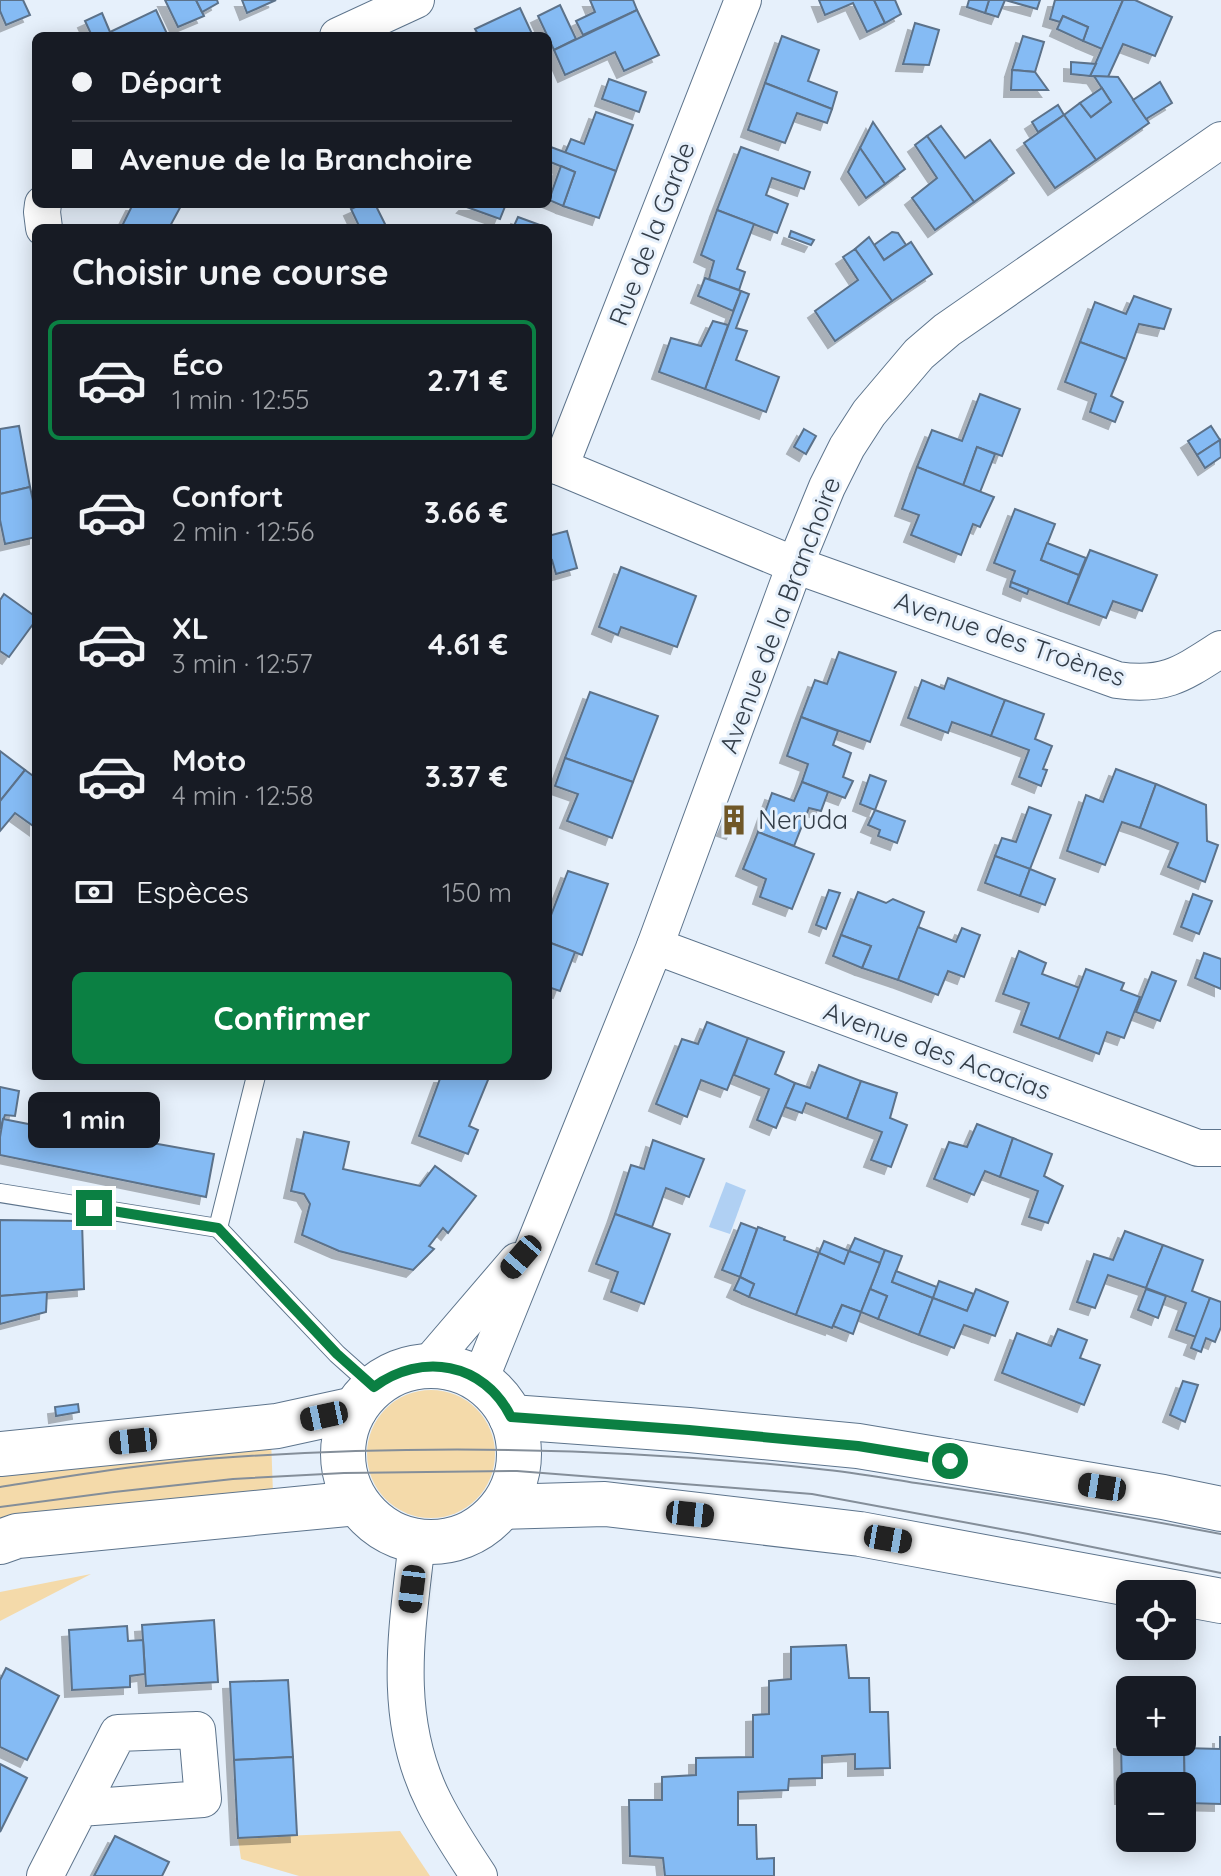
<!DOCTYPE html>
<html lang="fr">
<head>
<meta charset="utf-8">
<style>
	body { margin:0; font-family:Quicksand,sans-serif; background:#242831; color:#f1f3f6; height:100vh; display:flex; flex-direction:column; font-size:30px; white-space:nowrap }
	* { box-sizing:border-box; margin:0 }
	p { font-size:26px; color:#9ea1a6 }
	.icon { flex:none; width:44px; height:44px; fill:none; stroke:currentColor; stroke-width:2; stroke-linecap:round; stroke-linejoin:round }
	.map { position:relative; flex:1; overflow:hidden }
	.panel { position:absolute; left:32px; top:224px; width:520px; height:856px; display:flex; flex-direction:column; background:#171b24; border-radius:12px; box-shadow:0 4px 20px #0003 }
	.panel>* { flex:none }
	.top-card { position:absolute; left:32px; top:32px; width:520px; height:176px; border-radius:12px; box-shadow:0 4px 20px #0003; display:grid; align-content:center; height:176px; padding:0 40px; background:#171b24 }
	.tools { position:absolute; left:1116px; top:1580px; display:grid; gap:16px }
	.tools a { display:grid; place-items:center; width:80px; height:80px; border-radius:12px; background:#171b24; box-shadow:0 4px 20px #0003; font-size:40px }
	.end { position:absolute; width:36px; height:36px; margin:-18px; border:10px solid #0b8043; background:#fff; box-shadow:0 0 0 4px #fff }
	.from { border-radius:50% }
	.bubble { position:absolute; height:56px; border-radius:12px; background:#171b24; box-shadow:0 4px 20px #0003; font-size:26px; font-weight:700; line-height:56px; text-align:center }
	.car { position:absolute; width:24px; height:48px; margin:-24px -12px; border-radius:10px; box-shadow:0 0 6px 2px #0007; background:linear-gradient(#222 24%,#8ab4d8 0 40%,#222 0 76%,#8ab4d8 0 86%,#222 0) }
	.top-card b { display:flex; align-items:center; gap:28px; height:76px; font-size:30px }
	.top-card b+b { border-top:2px solid #363941 }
	.top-card i { width:20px; height:20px; background:#f1f3f6 }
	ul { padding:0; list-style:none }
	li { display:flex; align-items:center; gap:24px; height:120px; margin:0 16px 12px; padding:0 24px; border:4px solid transparent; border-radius:12px }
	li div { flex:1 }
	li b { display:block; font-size:30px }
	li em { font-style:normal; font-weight:700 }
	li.active { border-color:#0b8043 }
	li>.icon { width:72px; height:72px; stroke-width:1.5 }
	h2 { padding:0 40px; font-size:36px; line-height:96px }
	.pay { display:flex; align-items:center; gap:20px; height:88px; padding:0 40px; font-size:30px }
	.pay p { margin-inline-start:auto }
	.primary-button { display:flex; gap:16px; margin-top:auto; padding:16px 40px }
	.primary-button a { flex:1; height:92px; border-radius:12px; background:#0b8043; color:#fff; font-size:32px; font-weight:700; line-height:92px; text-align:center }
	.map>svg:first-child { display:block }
</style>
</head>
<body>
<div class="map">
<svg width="1221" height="1876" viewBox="0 0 1221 1876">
	<defs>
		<filter id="shadow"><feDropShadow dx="-7" dy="7" stdDeviation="0" flood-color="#0004"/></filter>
	</defs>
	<rect width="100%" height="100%" fill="#e6f0fb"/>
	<g fill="#f4daaa">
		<circle cx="431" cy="1454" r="64"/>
		<path d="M271,1438L273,1494L0,1528V1468Z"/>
		<path d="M91,1574L0,1621V1592Z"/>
		<path d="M400,1831L430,1876H299L241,1859L238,1838Z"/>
	</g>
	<path fill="#b0d0f3" d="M726,1182L746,1190L730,1234L709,1227Z"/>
	<g fill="#85bbf4" stroke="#5c728a" stroke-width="2" filter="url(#shadow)">
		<path d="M0,0H23L30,15L6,25L0,11Z"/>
		<path d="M165,0H196L204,16L178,27Z"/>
		<path d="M196,0H217L218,3L202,12Z"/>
		<path d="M242,0H276L247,13Z"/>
		<path d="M590,0H633L637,10L583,35L576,21L595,12Z"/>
		<path d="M819,0H874L885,23L867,32L853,3L825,15Z"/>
		<path d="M874,0H895L901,14L885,23Z"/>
		<path d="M989,0H1040L1037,9L1005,0L998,17L985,13Z"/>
		<path d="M989,0L985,13L967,7L969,0Z"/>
		<path d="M1055,0H1123L1102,49L1083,41L1088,27L1063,16L1060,22L1050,19Z"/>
		<path d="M1123,0H1135L1172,17L1155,56L1123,44L1108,77L1090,76Z"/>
		<path d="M560,5L576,39L554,50L538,16Z"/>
		<path d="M520,8L533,36H479L475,29Z"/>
		<path d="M156,10L168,36H112L110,32Z"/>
		<path d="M637,10L659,55L624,71L615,52L565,75L554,50Z"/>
		<path d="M102,13L110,32L112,36H92L85,21Z"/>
		<path d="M1063,16L1088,27L1083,41L1057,29Z"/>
		<path d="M915,23L939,30L929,65L903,64Z"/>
		<path d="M782,36L819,50L808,81L837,92L832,109L765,83Z"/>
		<path d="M1023,36L1044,42L1035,72L1012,70Z"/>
		<path d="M1071,62L1096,64L1090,76L1071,74Z"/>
		<path d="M1012,70L1035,72L1048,90H1011Z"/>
		<path d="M1094,76L1118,77L1149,123L1096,160L1064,115L1080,103L1091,117L1111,102Z"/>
		<path d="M609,79L646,92L639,112L602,99Z"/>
		<path d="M1160,82L1172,103L1146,119L1133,100Z"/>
		<path d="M765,83L832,109L827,123L797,113L785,143L748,130Z"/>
		<path d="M1102,88L1111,102L1091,117L1080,103Z"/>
		<path d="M1058,105L1064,115L1038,132L1032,122Z"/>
		<path d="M596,112L633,125L616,171L565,153L571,139L584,144Z"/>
		<path d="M1064,115L1096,160L1055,188L1024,143Z"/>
		<path d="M873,122L905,169L885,184L860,148Z"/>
		<path d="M941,126L965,158L990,140L1014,173L974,202L927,136Z"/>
		<path d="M927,136L974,202L935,230L912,198L937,178L915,145Z"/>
		<path d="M548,146L616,171L599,218L563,206L575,172L548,161Z"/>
		<path d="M741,147L810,172L804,189L772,178L766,195L788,204L777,233L717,210Z"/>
		<path d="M860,148L885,184L866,198L848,172Z"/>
		<path d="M561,166L575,172L563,206L549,200Z"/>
		<path d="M133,204H182L169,228H121Z"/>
		<path d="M362,204H375L387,228H360L351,209Z"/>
		<path d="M466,204H506L500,219L464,206Z"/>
		<path d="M717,210L754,224L737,269L745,272L739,290L709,279L714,261L701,255Z"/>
		<path d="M518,217L548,228H513Z"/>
		<path d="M791,231L814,240L811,245L789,237Z"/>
		<path d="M892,232L898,233L906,245L884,260L874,245Z"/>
		<path d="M869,237L884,260L911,242L932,274L892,301L855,249Z"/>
		<path d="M855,249L892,301L835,341L815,311L858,280L843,257Z"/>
		<path d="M705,278L741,291L733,311L698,296Z"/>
		<path d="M741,291L749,294L736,328L747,331L736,360L779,377L766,412L705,389Z"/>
		<path d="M1134,296L1171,309L1164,329L1139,324L1126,359L1080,342L1095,302L1126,314Z"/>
		<path d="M713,321L728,325L705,389L659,372L671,338L701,346Z"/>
		<path d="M1080,342L1126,359L1111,396L1123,402L1115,422L1090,412L1096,394L1065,382Z"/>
		<path d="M980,394L1020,409L1002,456L977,447L963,486L917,467L932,430L962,441Z"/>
		<path d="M19,426L30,487L0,494V429Z"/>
		<path d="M1211,426L1220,440L1197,455L1188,441Z"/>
		<path d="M804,429L816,436L806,454L794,447Z"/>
		<path d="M1220,440L1221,457L1205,468L1197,455Z"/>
		<path d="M977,447L995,454L980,492L963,486Z"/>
		<path d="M917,467L994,497L980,527L973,524L961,555L911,535L919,515L902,509Z"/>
		<path d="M30,487L36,514V537L5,544L0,520V494Z"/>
		<path d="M1015,509L1055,524L1041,560L1079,575L1068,604L1011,582L1015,571L994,563Z"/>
		<path d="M567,531L577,568L556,574L552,560L548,561V536Z"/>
		<path d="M1047,543L1086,558L1079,575L1041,560Z"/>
		<path d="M1090,550L1157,575L1142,611L1113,601L1106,618L1068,604Z"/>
		<path d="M621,567L696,596L677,647L621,627L618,635L599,627Z"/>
		<path d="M1011,582L1029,589L1027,594L1010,587Z"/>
		<path d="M4,594L36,617V620L9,657L0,651V600Z"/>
		<path d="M839,652L896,672L870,742L801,717L815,680L827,684Z"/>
		<path d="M948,678L1005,700L991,736L952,722L948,733L908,718L922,680L944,689Z"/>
		<path d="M590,692L658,716L633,782L565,758Z"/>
		<path d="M1005,700L1044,714L1035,739L1052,746L1043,769L1047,770L1041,786L1019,777L1029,750L991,736Z"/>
		<path d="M801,717L838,731L833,745L851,753L843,777L853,781L845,798L802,782L808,764L787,756Z"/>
		<path d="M0,751L25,770L0,801Z"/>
		<path d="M565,758L633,782L612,838L567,821L578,794L555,786Z"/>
		<path d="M1116,769L1156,784L1140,828L1122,822L1105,865L1067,851L1086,795L1103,802Z"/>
		<path d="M25,770L36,778V828L15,813L0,831V801Z"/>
		<path d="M870,775L886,781L875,810L860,804Z"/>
		<path d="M802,782L828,792L821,811L809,808L794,846L758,832L772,793L794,801Z"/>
		<path d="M1156,784L1206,805L1207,841L1218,845L1205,882L1168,867L1178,843L1140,828Z"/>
		<path d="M734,807L743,810L733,832L724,829Z"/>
		<path d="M1029,807L1051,815L1030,869L995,856L1002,838L1016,842Z"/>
		<path d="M875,810L905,821L897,843L878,836L880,830L868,825Z"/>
		<path d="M758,832L814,854L792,909L760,897L766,879L743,869Z"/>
		<path d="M995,856L1030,869L1020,896L985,883Z"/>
		<path d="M1030,869L1055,879L1045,905L1020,896Z"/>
		<path d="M568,871L608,884L582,955L548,942V923Z"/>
		<path d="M829,890L840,893L826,929L816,925Z"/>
		<path d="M858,892L886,903L893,899L924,912L898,980L862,968L871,946L841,935Z"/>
		<path d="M1193,894L1212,901L1199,934L1181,927Z"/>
		<path d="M918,927L956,942L962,928L980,935L964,977L948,971L938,995L898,980Z"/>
		<path d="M841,935L871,946L862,968L833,956Z"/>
		<path d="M548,942L575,952L560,991L548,987Z"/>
		<path d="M1019,951L1046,963L1042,974L1080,988L1059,1039L1021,1025L1029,1003L1003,994Z"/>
		<path d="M1204,953L1221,959V989L1195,978Z"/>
		<path d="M1086,969L1124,983L1121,990L1140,997L1124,1038L1107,1032L1099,1054L1059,1039Z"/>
		<path d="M1152,972L1176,981L1160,1021L1136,1012Z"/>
		<path d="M707,1022L748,1038L727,1090L701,1080L687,1117L656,1104L682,1039L698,1044Z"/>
		<path d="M748,1038L784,1052L775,1074L795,1083L776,1128L757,1120L769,1089L734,1075Z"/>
		<path d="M819,1065L861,1081L847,1119L806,1103L802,1113L785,1107L795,1083L810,1088Z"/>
		<path d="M441,1076H482L488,1080L469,1126L478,1130L468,1154L419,1136Z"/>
		<path d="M861,1081L897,1093L890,1118L907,1125L891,1167L871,1160L882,1132L847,1119Z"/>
		<path d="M0,1087L19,1091L15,1116L5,1115L0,1129Z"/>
		<path d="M3,1119L84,1135L85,1131L214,1154L206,1197L0,1155V1137Z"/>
		<path d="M977,1124L1013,1138L1000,1177L985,1171L974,1195L934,1179L949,1142L967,1147Z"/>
		<path d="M304,1132L349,1142L343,1169L420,1186L435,1166L476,1196L448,1233L443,1228L429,1246L434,1249L413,1270L339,1251L302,1235L310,1204L304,1194L291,1191Z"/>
		<path d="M1013,1138L1052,1154L1044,1176L1063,1186L1048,1223L1029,1217L1038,1191L1000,1177Z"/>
		<path d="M653,1140L704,1159L689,1197L666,1188L652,1227L615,1214L631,1165L644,1169Z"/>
		<path d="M615,1214L670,1234L644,1304L611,1292L618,1272L596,1264Z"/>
		<path d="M0,1220L82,1221L84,1289L0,1296Z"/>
		<path d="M741,1223L757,1229L740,1277L722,1270Z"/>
		<path d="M758,1227L785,1237L784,1240L819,1253L796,1315L749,1297L754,1284L740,1277Z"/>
		<path d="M1125,1231L1163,1245L1146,1288L1108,1275L1095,1308L1077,1302L1094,1254L1113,1260Z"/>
		<path d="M855,1238L885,1250L880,1263L849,1251Z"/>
		<path d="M824,1241L849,1251L844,1264L819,1253Z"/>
		<path d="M1163,1245L1203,1260L1192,1291L1210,1298L1196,1337L1176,1330L1186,1303L1146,1288Z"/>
		<path d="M885,1250L902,1256L892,1282L933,1298L919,1335L878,1319L887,1296L870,1289Z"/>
		<path d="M849,1251L880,1263L861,1312L842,1305L832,1328L796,1315L819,1253L844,1264Z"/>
		<path d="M896,1271L937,1287L933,1298L892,1282Z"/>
		<path d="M740,1277L754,1284L749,1297L734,1290Z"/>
		<path d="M939,1281L974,1294L967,1311L933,1298Z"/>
		<path d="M870,1289L887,1296L878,1319L861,1312Z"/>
		<path d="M976,1289L1008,1302L995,1336L964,1325L954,1348L919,1335L933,1298L967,1311Z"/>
		<path d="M1146,1289L1166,1296L1158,1318L1138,1310Z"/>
		<path d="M47,1292L46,1312L0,1324V1296Z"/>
		<path d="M1210,1298L1221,1302V1327L1215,1342L1206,1338L1201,1352L1191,1348Z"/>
		<path d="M842,1305L861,1312L853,1334L833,1326Z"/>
		<path d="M1058,1329L1087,1340L1080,1358L1100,1365L1084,1405L1002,1373L1017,1333L1051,1346Z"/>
		<path d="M1183,1381L1198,1385L1185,1422L1170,1415Z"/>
		<path d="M78,1404L79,1412L56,1416L55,1407Z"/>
		<path d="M214,1620L218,1682L146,1686L142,1625Z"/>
		<path d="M127,1626L128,1641L143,1640L145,1674L130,1676V1687L72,1690L69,1630Z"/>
		<path d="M846,1645L849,1678H869L870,1712H888L890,1768L855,1769V1754L822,1756V1778L789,1779L788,1790L738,1792V1825H756L757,1859L774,1858V1876H665L663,1858L630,1856L629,1800H662V1777L696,1775V1758L753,1757V1715L769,1714V1681L791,1679V1647Z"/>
		<path d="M6,1668L59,1696L27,1760L0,1747V1680Z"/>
		<path d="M288,1680L293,1757L234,1760L230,1682Z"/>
		<path d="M1184,1737L1185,1791H1182V1786H1130V1797H1122L1121,1742L1142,1744V1742H1182V1738Z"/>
		<path d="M1220,1737H1221V1804L1185,1803L1184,1748L1220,1749Z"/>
		<path d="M293,1757L297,1835L238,1838L234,1760Z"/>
		<path d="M0,1764L27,1778L0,1832Z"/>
		<path d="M115,1836L169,1862L162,1876H94Z"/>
	</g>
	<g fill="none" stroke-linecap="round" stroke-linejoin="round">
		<g stroke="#5d748c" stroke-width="20">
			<g id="lane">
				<path d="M256,1076L218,1228L337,1354L374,1387"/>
				<path d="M0,1193L218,1228"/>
			</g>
		</g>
		<g stroke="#5d748c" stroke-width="38">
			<g id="street">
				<path d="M338,36L416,0"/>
				<path d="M43,204L42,212L44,228"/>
				<path d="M548,463L560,467L743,0"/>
				<path d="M560,467L795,565L1117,680C1165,687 1182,674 1221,649"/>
				<path d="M655,946L1198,1148H1221"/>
				<path d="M427,1366L517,1261"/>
				<path d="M480,1380L655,946L795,565L827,487L847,447L869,413L919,354L947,330L1221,140"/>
				<path d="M417,1541C407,1631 391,1717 434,1802C447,1828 463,1852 479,1876"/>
				<path d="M45,1876L118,1733L197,1730L203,1799L80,1808"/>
			</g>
		</g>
		<g stroke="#5d748c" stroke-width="46">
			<g id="secondary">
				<circle cx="431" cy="1454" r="88"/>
				<path d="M511,1417L689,1430L858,1446L1163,1497L1221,1509"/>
				<path d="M0,1454L277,1426L355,1409"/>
				<path d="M502,1507L605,1504L860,1534L1221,1601"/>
				<path d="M0,1542L17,1536L357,1503"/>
			</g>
		</g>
		<use href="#lane" stroke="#fff" stroke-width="18"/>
		<use href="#street" stroke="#fff" stroke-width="36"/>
		<use href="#secondary" stroke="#fff" stroke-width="44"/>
		<g stroke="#848e99" stroke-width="2">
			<path d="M0,1487C77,1475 155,1462 233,1457C428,1444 624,1448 819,1469C851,1472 884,1478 916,1483C1018,1497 1120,1515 1221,1534"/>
			<path d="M0,1507L114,1492L233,1479L344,1473L517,1471L812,1494L1028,1534L1221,1573"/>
		</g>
	</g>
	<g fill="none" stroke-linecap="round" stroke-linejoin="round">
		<path stroke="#0b8043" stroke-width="10" d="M94,1208L218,1228L337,1354L374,1387C421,1352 484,1362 511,1417L689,1430L858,1446L950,1461"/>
	</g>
	<defs>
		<g id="building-bare" transform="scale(2.4)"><path d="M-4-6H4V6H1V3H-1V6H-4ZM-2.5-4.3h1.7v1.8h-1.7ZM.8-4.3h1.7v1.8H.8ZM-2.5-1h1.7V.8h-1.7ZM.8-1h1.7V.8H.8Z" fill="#6f5728" stroke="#e6f0fb" stroke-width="2.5" paint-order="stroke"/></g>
	</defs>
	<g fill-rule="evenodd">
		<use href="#building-bare" x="734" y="820"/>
	</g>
	<g text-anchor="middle" stroke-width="6" stroke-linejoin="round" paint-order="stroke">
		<g font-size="26" fill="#343e49" stroke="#e6f0fb">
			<text transform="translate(652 234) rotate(-69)" y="9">Rue de la Garde</text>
			<text transform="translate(780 615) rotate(-69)" y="9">Avenue de la Branchoire</text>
			<text transform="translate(1010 639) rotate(19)" y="9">Avenue des Troènes</text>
			<text transform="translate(937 1051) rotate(20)" y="9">Avenue des Acacias</text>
		</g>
		<g font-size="26" fill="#343e49" stroke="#e6f0fb" text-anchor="start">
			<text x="758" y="829">Neruda</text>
		</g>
	</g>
</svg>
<div class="tools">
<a><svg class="icon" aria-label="locate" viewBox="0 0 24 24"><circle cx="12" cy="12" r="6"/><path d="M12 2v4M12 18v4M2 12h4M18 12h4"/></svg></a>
<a>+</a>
<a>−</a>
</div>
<i class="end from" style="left:950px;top:1461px"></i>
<i class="end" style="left:94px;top:1208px"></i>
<div class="bubble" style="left:28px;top:1092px;width:132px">1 min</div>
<i class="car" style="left:521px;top:1257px;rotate:221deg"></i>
<i class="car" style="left:324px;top:1416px;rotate:258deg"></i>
<i class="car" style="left:133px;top:1441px;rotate:264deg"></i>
<i class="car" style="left:1102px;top:1487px;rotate:279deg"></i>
<i class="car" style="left:690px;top:1514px;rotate:96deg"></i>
<i class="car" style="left:888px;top:1539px;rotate:100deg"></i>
<i class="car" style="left:412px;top:1589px;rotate:187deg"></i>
<div class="top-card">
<b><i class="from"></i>Départ</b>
<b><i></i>Avenue de la Branchoire</b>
</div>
<section class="panel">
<h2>Choisir une course</h2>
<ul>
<li class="active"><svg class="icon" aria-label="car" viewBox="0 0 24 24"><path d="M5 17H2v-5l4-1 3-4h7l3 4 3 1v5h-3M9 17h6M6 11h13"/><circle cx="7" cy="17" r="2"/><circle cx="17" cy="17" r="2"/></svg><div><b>Éco</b><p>1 min · 12:55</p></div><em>2.71 €</em></li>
<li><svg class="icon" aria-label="car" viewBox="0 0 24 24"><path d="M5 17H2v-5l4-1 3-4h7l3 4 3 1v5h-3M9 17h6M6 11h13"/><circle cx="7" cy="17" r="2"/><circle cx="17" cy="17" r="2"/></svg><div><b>Confort</b><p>2 min · 12:56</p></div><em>3.66 €</em></li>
<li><svg class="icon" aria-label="car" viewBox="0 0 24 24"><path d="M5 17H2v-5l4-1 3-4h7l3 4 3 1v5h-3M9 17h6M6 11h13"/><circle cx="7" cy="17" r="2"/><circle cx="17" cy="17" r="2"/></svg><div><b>XL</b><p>3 min · 12:57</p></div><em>4.61 €</em></li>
<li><svg class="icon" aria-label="car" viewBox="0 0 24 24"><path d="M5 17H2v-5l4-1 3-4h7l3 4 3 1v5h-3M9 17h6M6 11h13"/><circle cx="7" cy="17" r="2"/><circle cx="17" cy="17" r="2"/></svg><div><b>Moto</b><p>4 min · 12:58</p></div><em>3.37 €</em></li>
</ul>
<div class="pay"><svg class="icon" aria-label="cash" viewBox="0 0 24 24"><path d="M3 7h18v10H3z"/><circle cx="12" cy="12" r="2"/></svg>Espèces<p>150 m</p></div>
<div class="primary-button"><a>Confirmer</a></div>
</section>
</div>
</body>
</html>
